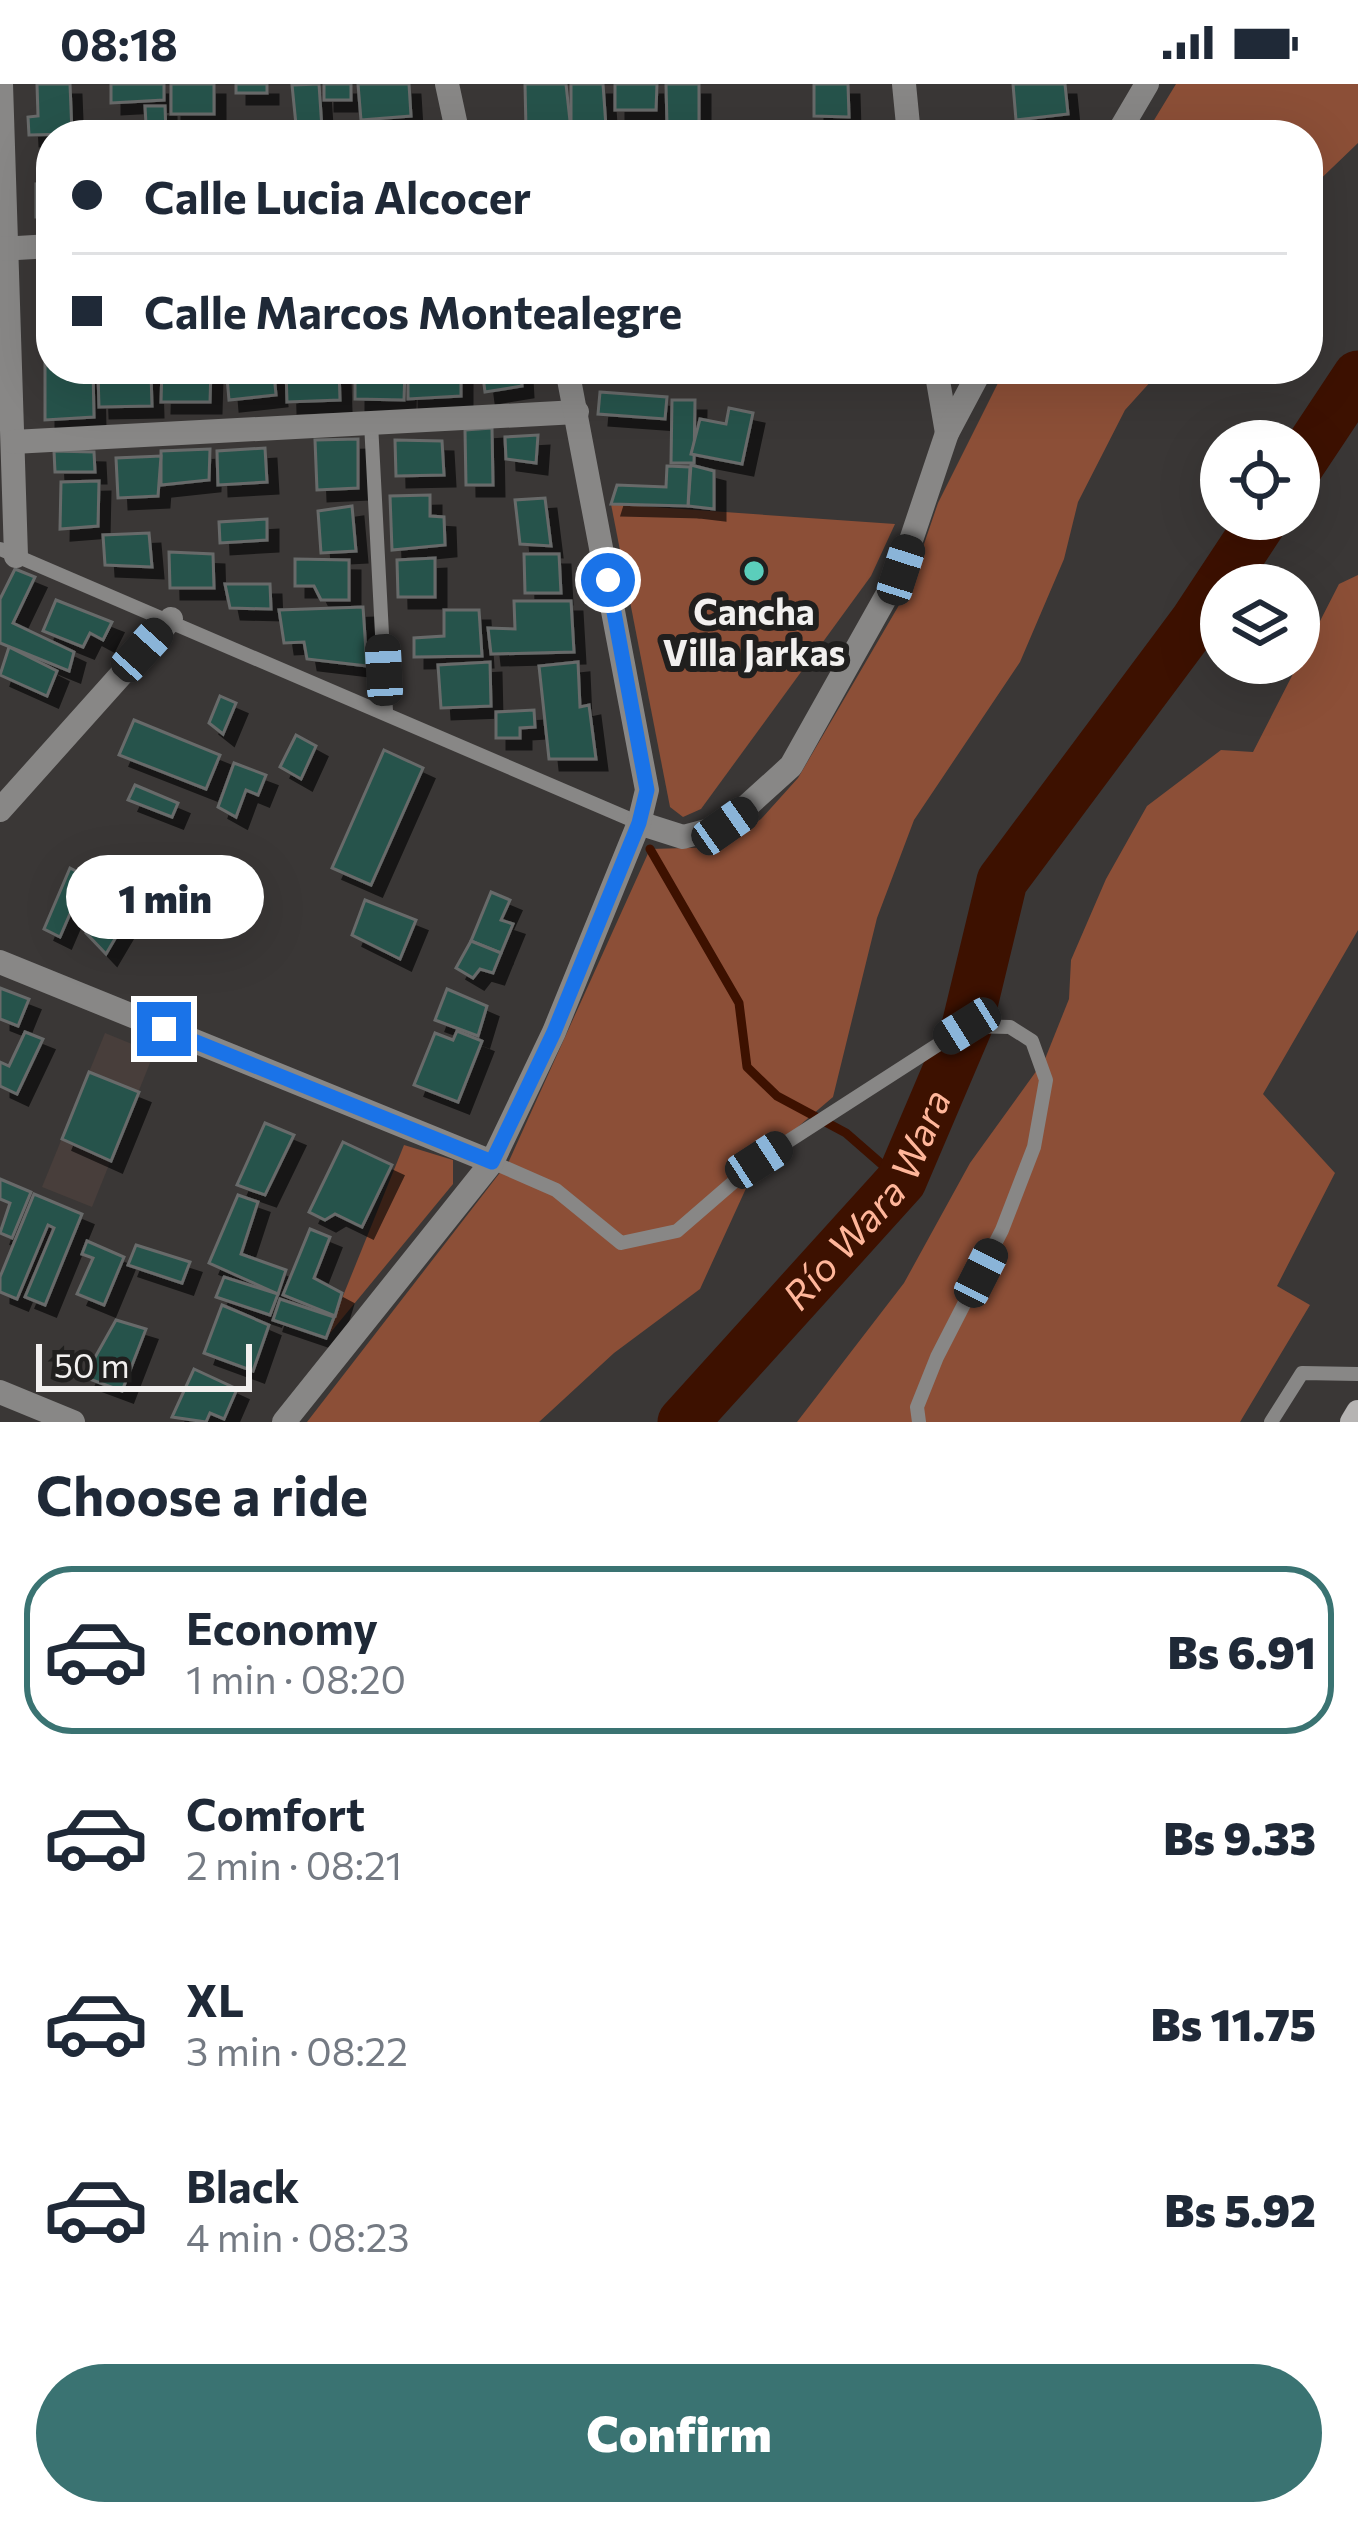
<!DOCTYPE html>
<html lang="en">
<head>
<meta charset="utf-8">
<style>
	body { margin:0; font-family:Commissioner,sans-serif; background:#f6f6f7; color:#1f2937; height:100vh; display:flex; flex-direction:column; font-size:45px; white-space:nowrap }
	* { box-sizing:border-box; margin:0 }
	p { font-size:39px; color:#747a83 }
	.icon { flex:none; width:66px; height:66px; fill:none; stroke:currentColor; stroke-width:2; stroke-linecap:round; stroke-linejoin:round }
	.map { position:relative; height:1338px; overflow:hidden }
	.panel { display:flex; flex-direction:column; background:#fff; flex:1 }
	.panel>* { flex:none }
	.top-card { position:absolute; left:36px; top:36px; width:1287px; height:264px; border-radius:48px; box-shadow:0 12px 48px #0002; display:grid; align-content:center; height:264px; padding:0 36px; background:#fff }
	.controls { position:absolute; left:1200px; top:336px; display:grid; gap:24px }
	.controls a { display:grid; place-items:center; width:120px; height:120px; border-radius:50%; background:#fff; box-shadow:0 12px 48px #0002; font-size:60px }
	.scale { position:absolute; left:36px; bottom:30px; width:216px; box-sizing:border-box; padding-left:12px; border:6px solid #f2f0ef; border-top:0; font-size:33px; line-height:42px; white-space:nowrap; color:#f2f0ef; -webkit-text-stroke:9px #201f1e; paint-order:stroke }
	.end { position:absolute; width:54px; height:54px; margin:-27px; border:15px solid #1a73e8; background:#fff; box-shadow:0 0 0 6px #fff }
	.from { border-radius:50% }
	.bubble { position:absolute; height:84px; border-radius:42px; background:#fff; box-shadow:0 12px 48px #0002; font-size:39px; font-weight:800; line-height:84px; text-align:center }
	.car { position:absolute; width:36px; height:72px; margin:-36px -18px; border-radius:15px; box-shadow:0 0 9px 3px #0007; background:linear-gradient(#222 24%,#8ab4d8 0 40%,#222 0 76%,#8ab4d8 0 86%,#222 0) }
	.top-card b { display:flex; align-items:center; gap:42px; height:114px; font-size:45px }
	.top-card b+b { border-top:3px solid #e0e1e3 }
	.top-card i { width:30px; height:30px; background:#1f2937 }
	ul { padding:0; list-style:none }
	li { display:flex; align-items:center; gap:36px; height:168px; margin:0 24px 18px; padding:0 12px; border:6px solid transparent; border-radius:48px }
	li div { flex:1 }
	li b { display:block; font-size:45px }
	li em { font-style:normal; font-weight:800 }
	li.current { border-color:#3a7372 }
	li>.icon { width:108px; height:108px; stroke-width:1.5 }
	h2 { padding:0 36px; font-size:54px; line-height:144px }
	.action { display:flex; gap:24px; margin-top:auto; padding:24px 36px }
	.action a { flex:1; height:138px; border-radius:72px; background:#3a7372; color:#fff; font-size:48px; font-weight:800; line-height:138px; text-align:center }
	.status { display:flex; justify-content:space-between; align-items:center; height:84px; padding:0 60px; background:#fff; direction:ltr }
	.status svg { height:33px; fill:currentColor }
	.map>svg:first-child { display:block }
</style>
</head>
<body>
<div class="status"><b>08:18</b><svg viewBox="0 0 49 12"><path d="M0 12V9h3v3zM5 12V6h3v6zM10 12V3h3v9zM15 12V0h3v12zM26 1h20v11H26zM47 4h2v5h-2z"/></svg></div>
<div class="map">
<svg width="1358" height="1338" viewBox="0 0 1358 1338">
	<defs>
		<filter id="shadow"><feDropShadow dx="11" dy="11" stdDeviation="0" flood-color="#0009"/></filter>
	</defs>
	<rect width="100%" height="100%" fill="#3a3736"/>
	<path fill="#483e3b" d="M105,949L154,969L92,1123L42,1103Z"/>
	<g fill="#8c4f37">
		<path d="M1176,0H1358V59L1308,107V51H1145Z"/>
		<path d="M1005,285H1162L1125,326L1078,418L1064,475L1020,578L914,736L877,834L833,1013L759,1076L700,1205L614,1269L539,1338H307L509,1077L650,765L721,763L761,735L798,694L909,504L938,419Z"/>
		<path d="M611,420L895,440L871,492L701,725L683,733L670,723Z"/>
		<path d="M1358,491V846L1263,1010L1335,1089L1277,1202L1310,1221L1240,1338H797L904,1199L970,1079L1045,975L1069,915L1071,876L1106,795L1147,722L1221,666L1253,668L1339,500Z"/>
		<path d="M404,1061L453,1076V1100L326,1254Z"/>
	</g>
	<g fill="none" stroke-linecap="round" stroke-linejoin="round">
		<path stroke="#3d1100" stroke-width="9" d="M650,765L739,919L747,983L777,1012L846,1049L901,1097"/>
		<g stroke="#3d1100" stroke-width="51">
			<path d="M1299,381L1358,292"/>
			<path id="s1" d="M683,1338L901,1097L967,942L1002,797L1195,538L1263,435"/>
		</g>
	</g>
	<g fill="#27534b" stroke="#686b6a" stroke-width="3" filter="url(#shadow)">
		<path d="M37,0H70L72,50L29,51L28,33L38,32Z"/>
		<path d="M111,0H164V16L111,19Z"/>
		<rect x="171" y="0" width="43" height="30"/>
		<rect x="236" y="0" width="31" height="9"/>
		<path d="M319,0L322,45L297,51L292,1Z"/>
		<rect x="324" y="0" width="27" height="16"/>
		<path d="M358,0H409L411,32L361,36Z"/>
		<path d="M525,0H566L571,46L526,45Z"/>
		<path d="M571,0H603L606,43L571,46Z"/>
		<path d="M615,0H657L656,26H615Z"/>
		<path d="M666,0H699V42L667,41Z"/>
		<path d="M814,0H848L849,33L814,32Z"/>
		<path d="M1013,0H1065L1068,30L1016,36Z"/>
		<path d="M145,22H165L166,51H115L114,41L146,40Z"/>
		<path d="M51,99V133H36V100Z"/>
		<path d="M45,183H51V228H49Z"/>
		<path d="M45,279L51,285H93L94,333L45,336Z"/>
		<path d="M162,285H211L210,318H161Z"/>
		<path d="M286,285H339L340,316L287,318Z"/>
		<path d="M355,285H405L404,316L355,315Z"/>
		<path d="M408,285H461V312L408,315Z"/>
		<path d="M482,285H521L522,302L485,308Z"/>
		<path d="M151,289L152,322L99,323L98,290Z"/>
		<path d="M274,289L276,311L229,316L227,293Z"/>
		<path d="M600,308L667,313L665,335L598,330Z"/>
		<path d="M672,316H695L694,379H671Z"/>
		<path d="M729,324L753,329L742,380L691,370L700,335L726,340Z"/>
		<path d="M492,344L493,401H466L465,346Z"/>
		<path d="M538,351L536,379L506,375L505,353Z"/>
		<path d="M358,355V404L317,406L315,356Z"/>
		<path d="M395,356L442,357L444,391L396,392Z"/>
		<path d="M265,364L267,398L218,401L217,367Z"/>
		<path d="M210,365L209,396L161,401V367Z"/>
		<path d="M54,367L94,368L95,388H55Z"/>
		<path d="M161,372L158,412L118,414L116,374Z"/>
		<path d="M691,381L714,387V425L688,422Z"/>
		<path d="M667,382L690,383L688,422L611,420L617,401L666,403Z"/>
		<path d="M99,397L98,442L60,445L61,398Z"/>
		<path d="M430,411V432L444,433L445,461L392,466L390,412Z"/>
		<path d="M545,414L551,462L520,460L515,416Z"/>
		<path d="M352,422L356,467L321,469L318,427Z"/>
		<path d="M267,435V456L220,459L219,438Z"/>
		<path d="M149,449L152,483L105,481L103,451Z"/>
		<path d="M169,468L213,470L214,504H170Z"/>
		<path d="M524,470H559L561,509H525Z"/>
		<path d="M435,474V513H398L397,476Z"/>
		<path d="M295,475L349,476V516H321L314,502H295Z"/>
		<path d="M15,485L35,493L13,539L74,568L69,587L0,559V515Z"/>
		<path d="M225,500H270L271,525L230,524Z"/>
		<path d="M56,516L112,538L103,556L90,549L83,563L43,547Z"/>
		<path d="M514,517H571L574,568L491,570L488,544L515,545Z"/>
		<path d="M363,523L367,582L307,575L304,558L284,559L279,526Z"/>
		<path d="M444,526H479L482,572L414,573V554L444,552Z"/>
		<path d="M9,563L57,587L47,612L0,591Z"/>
		<path d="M490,578L491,622L441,624L438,581Z"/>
		<path d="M578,578L580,623L589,621L596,675H549L539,582Z"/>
		<path d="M220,612L236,619L223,650L209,639Z"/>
		<path d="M534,626L535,643L520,644V654H496V628Z"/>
		<path d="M134,636L220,671L206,705L119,671Z"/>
		<path d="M296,651L316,662L301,695L280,683Z"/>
		<path d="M384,666L423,684L371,801L332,784Z"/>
		<path d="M234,679L266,691L258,711L246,706L236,733L218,723Z"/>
		<path d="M135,701L178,719L172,733L128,716Z"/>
		<path d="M70,784L93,796L87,814L79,809L60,853L44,845Z"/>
		<path d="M111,805L136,819L106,870L86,849Z"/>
		<path d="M491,808L510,816L501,836L513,840L501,869L471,857Z"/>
		<path d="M365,816L416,836L400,875L352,851Z"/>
		<path d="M471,857L501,869L493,889L480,885L473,894L456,884Z"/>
		<path d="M0,904L29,915L18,942L0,935Z"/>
		<path d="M447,905L487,922L478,952L435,936Z"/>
		<path d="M457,947L482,957L458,1018L414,1001L435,949L453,956Z"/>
		<path d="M25,948L43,955L17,1010L0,1002V978L9,982Z"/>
		<path d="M89,988L139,1008L111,1077L62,1055Z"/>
		<path d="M265,1039L294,1051L265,1111L237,1101Z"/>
		<path d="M343,1058L392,1081L362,1143L335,1130L325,1136L309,1128Z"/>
		<path d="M0,1095L31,1108L12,1154L0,1149L10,1119L0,1115Z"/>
		<path d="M34,1110L82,1130L45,1221L25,1213L54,1144L48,1141L17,1215L0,1208V1193Z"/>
		<path d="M238,1111L258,1118L241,1170L286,1186L278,1210L209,1179Z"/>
		<path d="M310,1145L330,1153L314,1194L342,1209L335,1232L283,1211Z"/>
		<path d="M87,1157L124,1173L104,1221L77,1210L93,1174L82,1170Z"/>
		<path d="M136,1161L190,1178L182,1199L128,1181Z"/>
		<path d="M224,1193L278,1210L270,1231L216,1213Z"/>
		<path d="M280,1215L334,1233L326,1254L273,1236Z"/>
		<path d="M222,1221L269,1241L253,1287L204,1269Z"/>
		<path d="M116,1236L146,1245L122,1307L84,1293Z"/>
		<path d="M194,1285L237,1305L224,1335L210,1329L206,1338L172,1333Z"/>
	</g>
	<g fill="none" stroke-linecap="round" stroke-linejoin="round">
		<g stroke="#888786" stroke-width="14">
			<path d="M371,339L386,627"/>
			<path d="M0,465L639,739"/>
			<path d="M492,1078L556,1106L621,1159L677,1147L759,1076L967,942L1010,943L1032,957L1046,996L1034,1063L1002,1146L937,1273L917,1323L919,1338"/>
			<path d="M1271,1338L1302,1289L1358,1290"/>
		</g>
		<g stroke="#888786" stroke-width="24">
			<path d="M1,0L16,472"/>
			<path d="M447,0L458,51"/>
			<path d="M904,0L909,51"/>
			<path d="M1117,51L1147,0"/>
			<path d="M0,165L51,162"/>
			<path d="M936,285L947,349"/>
			<path d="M13,358L577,328"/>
			<path d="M0,726L171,535"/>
			<path d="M639,739L683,753L725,742L791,682L901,486L947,349L981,285"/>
			<path d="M0,878L492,1078"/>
			<path d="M0,1308L73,1338"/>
			<path d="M284,1338L492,1078L554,948L639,739L647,706L567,285"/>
		</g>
		<path stroke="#b6b4b3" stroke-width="24" d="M1352,1338L1358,1328"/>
	</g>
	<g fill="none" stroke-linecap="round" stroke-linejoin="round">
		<path stroke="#1a73e8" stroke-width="15" d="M164,945L492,1078L554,948L639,739L647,706L608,496"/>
	</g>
	<circle fill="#5bcebb" stroke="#201f1e" stroke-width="4.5" cx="754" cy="487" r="12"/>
	<g text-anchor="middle" stroke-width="12" stroke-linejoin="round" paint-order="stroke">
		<g font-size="36" font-weight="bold" fill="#f2f0ef" stroke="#201f1e">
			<text x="754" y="541">Cancha<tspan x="754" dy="41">Villa Jarkas</tspan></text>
		</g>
		<g font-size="39" font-style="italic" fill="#ffb69a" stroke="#201f1e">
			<text dy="14" stroke="none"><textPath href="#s1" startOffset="291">Río Wara Wara</textPath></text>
		</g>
	</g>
</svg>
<div class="controls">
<a><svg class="icon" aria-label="locate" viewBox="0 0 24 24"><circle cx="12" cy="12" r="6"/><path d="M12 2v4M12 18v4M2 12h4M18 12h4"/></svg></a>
<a><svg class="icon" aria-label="layers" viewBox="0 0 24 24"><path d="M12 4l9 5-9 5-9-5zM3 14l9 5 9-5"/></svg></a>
</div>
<div class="scale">50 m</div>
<i class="end from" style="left:608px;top:496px"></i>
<i class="end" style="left:164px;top:945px"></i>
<div class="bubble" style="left:66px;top:771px;width:198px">1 min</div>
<i class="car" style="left:901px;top:486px;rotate:18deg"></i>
<i class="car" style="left:142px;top:566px;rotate:42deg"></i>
<i class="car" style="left:384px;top:586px;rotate:357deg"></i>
<i class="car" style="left:725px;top:742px;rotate:55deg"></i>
<i class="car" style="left:967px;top:942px;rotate:238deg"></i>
<i class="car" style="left:759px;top:1076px;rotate:57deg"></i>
<i class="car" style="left:981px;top:1189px;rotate:27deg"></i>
<div class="top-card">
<b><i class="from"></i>Calle Lucia Alcocer</b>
<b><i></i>Calle Marcos Montealegre</b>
</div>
</div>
<section class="panel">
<h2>Choose a ride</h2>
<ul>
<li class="current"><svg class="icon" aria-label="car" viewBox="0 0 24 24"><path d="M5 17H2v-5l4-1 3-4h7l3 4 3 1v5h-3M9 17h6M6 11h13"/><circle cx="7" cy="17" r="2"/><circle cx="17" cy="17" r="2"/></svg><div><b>Economy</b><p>1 min · 08:20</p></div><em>Bs 6.91</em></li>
<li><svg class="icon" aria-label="car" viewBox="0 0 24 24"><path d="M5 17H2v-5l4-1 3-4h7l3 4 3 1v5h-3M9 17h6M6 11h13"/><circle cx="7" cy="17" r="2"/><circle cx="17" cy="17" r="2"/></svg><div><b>Comfort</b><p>2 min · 08:21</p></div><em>Bs 9.33</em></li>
<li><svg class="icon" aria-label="car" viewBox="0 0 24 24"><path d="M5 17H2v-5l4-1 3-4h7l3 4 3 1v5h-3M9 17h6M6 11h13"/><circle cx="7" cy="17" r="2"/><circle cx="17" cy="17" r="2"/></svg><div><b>XL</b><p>3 min · 08:22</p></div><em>Bs 11.75</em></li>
<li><svg class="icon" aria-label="car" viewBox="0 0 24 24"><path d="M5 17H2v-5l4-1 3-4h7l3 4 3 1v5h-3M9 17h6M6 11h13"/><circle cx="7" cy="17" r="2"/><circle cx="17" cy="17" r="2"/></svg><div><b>Black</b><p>4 min · 08:23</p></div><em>Bs 5.92</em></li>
</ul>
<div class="action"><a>Confirm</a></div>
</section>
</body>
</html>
